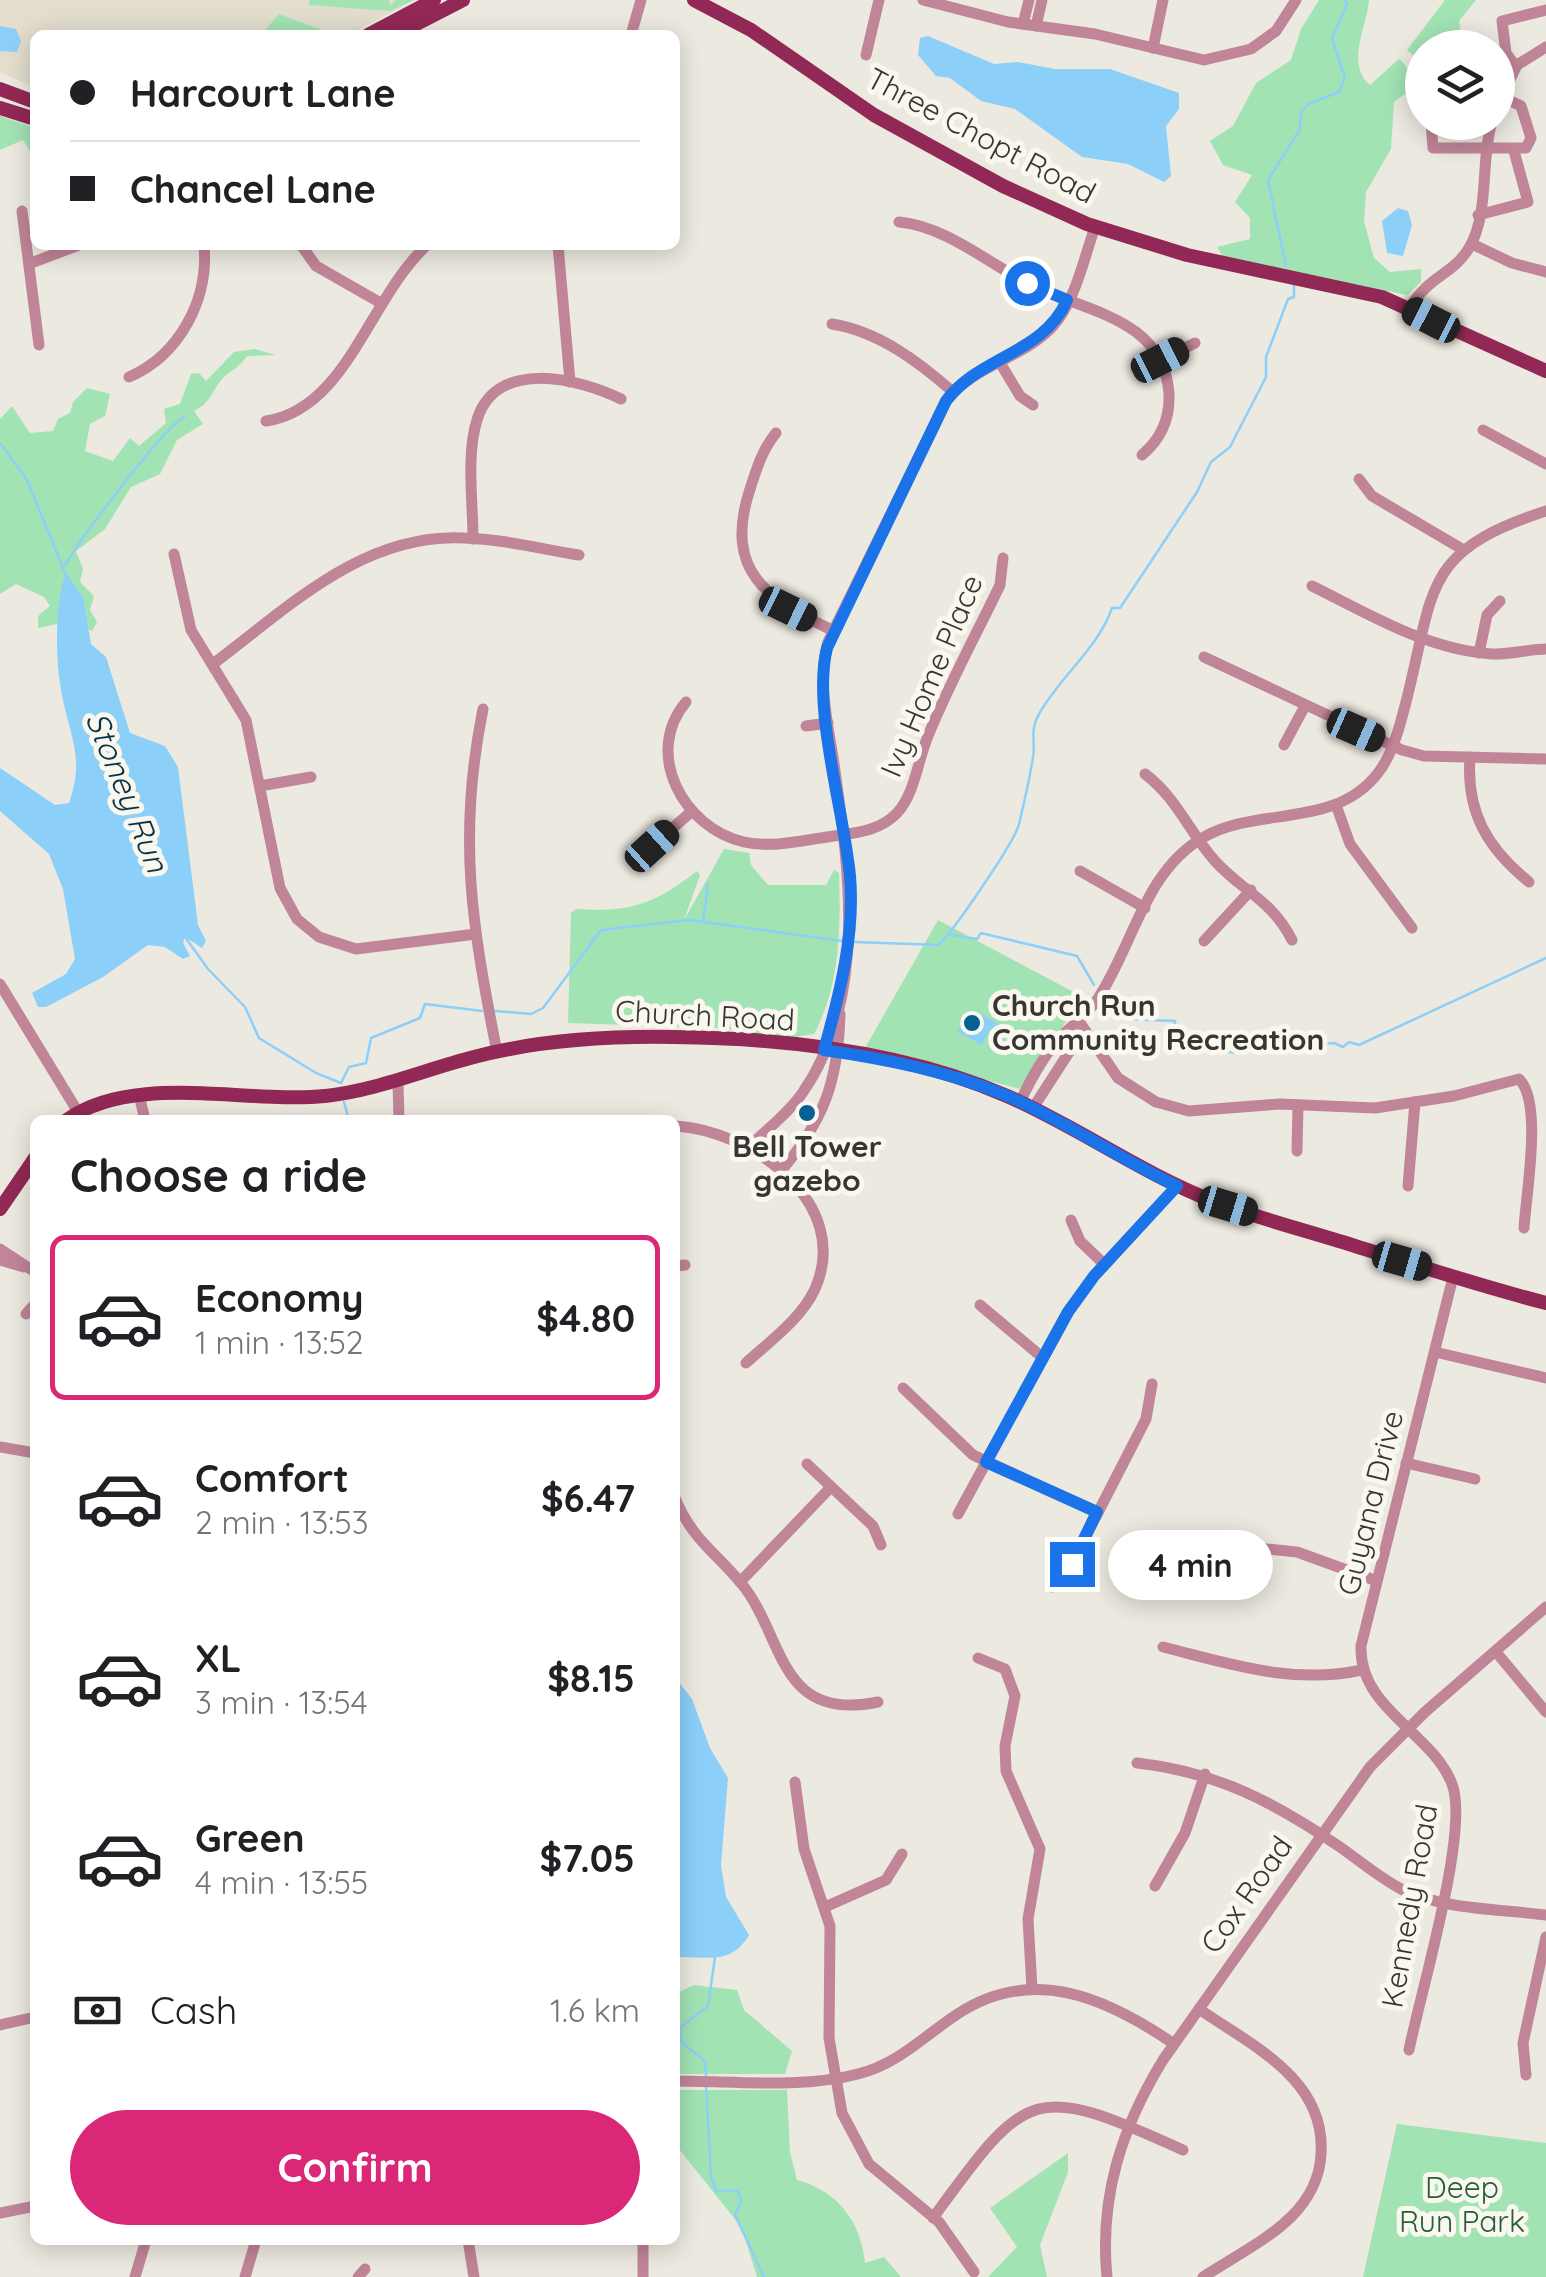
<!DOCTYPE html>
<html lang="en">
<head>
<meta charset="utf-8">
<style>
	body { margin:0; font-family:Quicksand,sans-serif; background:#f2f2f2; color:#202124; height:100vh; display:flex; flex-direction:column; font-size:38px; white-space:nowrap }
	* { box-sizing:border-box; margin:0 }
	p { font-size:32px; color:#757577 }
	.icon { flex:none; width:55px; height:55px; fill:none; stroke:currentColor; stroke-width:2; stroke-linecap:round; stroke-linejoin:round }
	.map { position:relative; flex:1; overflow:hidden }
	.sheet { position:absolute; left:30px; top:1115px; width:650px; height:1130px; display:flex; flex-direction:column; background:#fff; border-radius:15px; box-shadow:0 5px 25px #0003 }
	.sheet>* { flex:none }
	.banner { position:absolute; left:30px; top:30px; width:650px; height:220px; border-radius:15px; box-shadow:0 5px 25px #0003; display:grid; align-content:center; height:220px; padding:0 40px; background:#fff }
	.controls { position:absolute; left:1405px; top:30px; display:grid; gap:20px }
	.controls a { display:grid; place-items:center; width:110px; height:110px; border-radius:50%; background:#fff; box-shadow:0 5px 25px #0003; font-size:50px }
	.end { position:absolute; width:45px; height:45px; margin:-22px; border:12px solid #1a73e8; background:#fff; box-shadow:0 0 0 5px #fff }
	.from { border-radius:50% }
	.bubble { position:absolute; height:70px; border-radius:35px; background:#fff; box-shadow:0 5px 25px #0003; font-size:32px; font-weight:800; line-height:70px; text-align:center }
	.car { position:absolute; width:30px; height:60px; margin:-30px -15px; border-radius:12px; box-shadow:0 0 8px 2px #0007; background:linear-gradient(#222 24%,#8ab4d8 0 40%,#222 0 76%,#8ab4d8 0 86%,#222 0) }
	.banner b { display:flex; align-items:center; gap:35px; height:95px; font-size:38px }
	.banner b+b { border-top:2px solid #e0e0e0 }
	.banner i { width:25px; height:25px; background:#202124 }
	ul { padding:0; list-style:none }
	li { display:flex; align-items:center; gap:30px; height:165px; margin:0 20px 15px; padding:0 20px; border:5px solid transparent; border-radius:15px }
	li div { flex:1 }
	li b { display:block; font-size:38px }
	li em { font-style:normal; font-weight:800 }
	li.selected { border-color:#db2777 }
	li>.icon { width:90px; height:90px; stroke-width:1.5 }
	h2 { padding:0 40px; font-size:45px; line-height:120px }
	.pay { display:flex; align-items:center; gap:25px; height:110px; padding:0 40px; font-size:38px }
	.pay p { margin-inline-start:auto }
	.cta { display:flex; gap:20px; margin-top:auto; padding:20px 40px }
	.cta a { flex:1; height:115px; border-radius:60px; background:#db2777; color:#fff; font-size:40px; font-weight:800; line-height:115px; text-align:center }
	.map>svg:first-child { display:block }
</style>
</head>
<body>
<div class="map">
<svg width="1546" height="2277" viewBox="0 0 1546 2277">
	<rect width="100%" height="100%" fill="#ece9e0"/>
	<path fill="#e2ddcd" d="M0,0H414L349,35H35V88L0,72Z"/>
	<g fill="#a2e3b4">
		<path d="M309,0H389L390,6L396,0H414L390,11L309,5Z"/>
		<path d="M1319,0H1369C1367,27 1345,64 1370,85L1399,59C1412,67 1409,85 1422,96V102L1405,94L1394,102L1391,149L1366,192L1364,221L1374,258L1390,272L1421,269V282L1407,295L1223,257L1217,247L1250,239V218L1235,202L1252,175L1223,165L1210,141L1233,126L1256,83L1291,60L1301,29Z"/>
		<path d="M1445,0H1476L1459,21L1463,47L1422,48V71L1416,75L1420,61L1407,50Z"/>
		<path d="M279,14L330,33L357,29L349,35H261Z"/>
		<path d="M0,116L35,128V160L23,140L0,150Z"/>
		<path d="M1443,123H1480L1485,132H1477L1472,139L1457,129L1443,135Z"/>
		<path d="M255,349L276,355L247,356C240,367 230,371 222,379C210,393 212,402 194,411L203,424L177,440L160,474L131,487L105,529L76,551L83,569L80,582L94,596L90,610L97,622L92,631L64,616L57,624L38,628V616L50,606L44,597L16,584L0,594V419L12,406L30,433L53,431L58,419L70,413L73,402L87,388L110,394L105,416L90,424L85,451L113,461L130,438L139,446L166,423L164,409L180,404L191,374L199,373L206,381L234,352Z"/>
		<path d="M724,849L749,853L751,865L768,885H826L834,870L839,873C841,925 840,987 814,1034L787,1038L722,1028L568,1023L571,913L576,909C631,913 656,903 697,871L700,875L684,920Z"/>
		<path d="M938,920L1083,997L1020,1089L865,1048Z"/>
		<path d="M694,1985L737,1990L744,2010L792,2051L785,2074H675V1994Z"/>
		<path d="M675,2090H787L790,2152L797,2180C838,2191 861,2222 865,2263L884,2257L901,2277H757L742,2228L675,2144Z"/>
		<path d="M1397,2124L1546,2143V2277H1363Z"/>
		<path d="M1068,2153V2172L1040,2245L1047,2277H988L1017,2247L990,2208Z"/>
	</g>
	<g fill="#8cd0f9">
		<path d="M0,26L16,29L21,41L17,52L0,51Z"/>
		<path d="M928,36L994,64L1018,62L1055,69H1110L1179,93V109L1166,126L1171,176L1164,182L1128,164L1082,157L1015,109L981,101L950,78L936,76L918,55L920,38Z"/>
		<path d="M1398,208L1408,211L1412,225L1403,256L1387,253L1382,221Z"/>
		<path d="M66,573L83,597L91,644L106,657L130,733L165,746L178,767L198,925L206,941L202,948L185,937L183,943L190,956L183,959L165,947L148,945L103,977L46,1007H38L32,993L66,974L75,959L63,889L49,854L0,811V768L55,805L69,803C86,755 68,734 61,689C55,659 55,600 66,573Z"/>
		<path d="M980,1014L1003,1026L999,1034L990,1029L982,1045L958,1032L961,1023L973,1027Z"/>
		<path d="M675,1677L692,1699L710,1748L728,1778L721,1865L726,1897L749,1935C731,1966 706,1956 675,1957Z"/>
	</g>
	<g fill="none" stroke-linecap="round" stroke-linejoin="round">
		<g stroke="#8cd0f9" stroke-width="2.5">
			<path d="M1286,266L1268,180L1300,129L1301,112L1308,104L1339,92L1345,78L1332,38L1347,5L1345,0"/>
			<path d="M0,443L27,480L66,575"/>
			<path d="M65,566C79,540 163,428 185,416"/>
			<path d="M703,921L708,884"/>
			<path d="M950,935L977,939L981,933L1077,956L1094,985"/>
			<path d="M185,937L208,969L245,1007L259,1038L316,1073L341,1083L349,1067L366,1063L371,1038L420,1018L425,1004L482,1011"/>
			<path d="M855,942L939,945C953,931 1015,842 1019,824C1024,803 1030,778 1033,757C1036,742 1029,731 1039,714C1059,678 1099,647 1112,608H1120L1197,492L1211,462L1230,447L1266,377V357L1288,299L1294,297V285"/>
			<path d="M1112,996L1127,1019L1175,1021V1036C1199,1043 1231,1060 1254,1049L1334,1043L1343,1047L1349,1042L1359,1045L1546,958"/>
			<path d="M495,1011L531,1014L543,1008L601,930L690,920L842,941"/>
			<path d="M344,1102L349,1120"/>
			<path d="M706,2077L705,2061L682,2043L680,2028L708,2006L715,1957"/>
			<path d="M706,2085L711,2177L716,2191H738L741,2201L735,2215L764,2277"/>
		</g>
		<g stroke="#c18598" stroke-width="11">
			<path d="M923,0L1008,22L1095,34L1204,60L1251,49L1276,31L1296,0"/>
			<path d="M1023,24L1029,0"/>
			<path d="M1036,26L1042,0"/>
			<path d="M631,35L641,0"/>
			<path d="M1153,48L1163,0"/>
			<path d="M866,55L879,0"/>
			<path d="M1516,67L1506,53L1502,21L1546,10"/>
			<path d="M1498,105L1517,65L1546,47"/>
			<path d="M1431,122L1433,148H1526L1531,138L1521,106L1498,95"/>
			<path d="M22,211L39,345"/>
			<path d="M1478,215L1528,202L1514,151"/>
			<path d="M899,222C945,226 988,263 1029,284C1084,312 1164,317 1169,394C1170,419 1161,439 1142,455"/>
			<path d="M1472,244L1512,263L1546,272"/>
			<path d="M301,245L316,266L379,302"/>
			<path d="M558,245L570,382"/>
			<path d="M31,263L79,245"/>
			<path d="M1409,309C1429,275 1453,275 1469,248C1490,213 1480,161 1492,122"/>
			<path d="M832,324C878,331 919,362 953,392"/>
			<path d="M1160,360L1195,343"/>
			<path d="M999,361L1020,396L1033,405"/>
			<path d="M129,377C180,355 209,299 204,245"/>
			<path d="M266,421C347,409 369,298 427,245"/>
			<path d="M1483,430L1546,464"/>
			<path d="M776,433C762,450 757,468 750,489C723,572 767,599 834,631"/>
			<path d="M1359,479L1372,496L1462,549"/>
			<path d="M473,539C473,502 466,455 477,420C496,358 578,378 621,399"/>
			<path d="M174,554L191,630L246,720L280,888L297,919L319,937L356,949L476,934"/>
			<path d="M1312,586C1369,614 1427,650 1492,654C1510,655 1528,649 1546,649"/>
			<path d="M1479,653L1487,615L1500,601"/>
			<path d="M1204,657L1402,750L1424,756L1546,759"/>
			<path d="M213,664C289,607 363,533 464,538C502,539 541,549 579,555"/>
			<path d="M686,702C643,753 683,828 744,842C771,848 800,841 827,837C852,833 878,833 897,813C915,794 918,759 928,736C949,684 976,635 1000,585L1003,558"/>
			<path d="M483,709C457,837 472,926 497,1052"/>
			<path d="M806,726L828,723"/>
			<path d="M1284,745L1305,706"/>
			<path d="M1470,757C1466,812 1487,848 1529,882"/>
			<path d="M1145,774C1177,798 1189,832 1215,861C1243,892 1271,899 1292,940"/>
			<path d="M260,786L311,777"/>
			<path d="M1336,805L1350,844L1412,928"/>
			<path d="M652,846L691,812"/>
			<path d="M1080,871L1145,908"/>
			<path d="M1204,941L1251,890"/>
			<path d="M0,984L78,1112"/>
			<path d="M1080,1023L1118,1078L1156,1102L1189,1111L1280,1104L1375,1108L1454,1096L1519,1079C1543,1102 1526,1194 1524,1228"/>
			<path d="M398,1083L399,1120"/>
			<path d="M139,1095L145,1120"/>
			<path d="M1020,1102C1031,1079 1043,1056 1060,1038C1073,1024 1086,1016 1097,1000C1133,947 1144,871 1204,837C1259,806 1335,829 1378,773C1393,754 1400,725 1406,702C1435,588 1422,551 1546,511"/>
			<path d="M1033,1108L1075,1043L1080,1023"/>
			<path d="M675,1126C751,1130 853,1203 815,1289C801,1319 770,1341 746,1363"/>
			<path d="M749,1147C766,1130 789,1113 803,1092C868,998 849,869 834,764C828,724 817,682 828,642L946,401C973,365 1023,359 1053,326C1075,302 1084,258 1095,227"/>
			<path d="M1297,1151L1298,1105"/>
			<path d="M781,1171C824,1120 838,1082 840,1014"/>
			<path d="M1408,1186L1415,1102"/>
			<path d="M1071,1220L1080,1241L1104,1264"/>
			<path d="M0,1249L35,1272"/>
			<path d="M0,1260L24,1267"/>
			<path d="M675,1266L685,1265"/>
			<path d="M980,1305L1043,1358"/>
			<path d="M26,1314L35,1304"/>
			<path d="M1435,1352L1546,1378"/>
			<path d="M903,1388L973,1455L1097,1512"/>
			<path d="M0,1447L35,1453"/>
			<path d="M1406,1463L1475,1479"/>
			<path d="M807,1464L873,1526L881,1545"/>
			<path d="M675,1498C692,1539 714,1551 741,1583C785,1636 777,1723 878,1702"/>
			<path d="M958,1514L1068,1312L1094,1276L1177,1186"/>
			<path d="M1226,1538L1239,1546L1297,1552L1377,1581"/>
			<path d="M740,1582L831,1487"/>
			<path d="M1052,1587L1069,1569L1146,1419L1152,1384"/>
			<path d="M1163,1647C1231,1664 1292,1685 1362,1670"/>
			<path d="M1496,1652L1546,1712"/>
			<path d="M978,1658L1005,1669L1015,1696L1005,1746L1006,1771L1040,1849L1028,1919L1032,1989"/>
			<path d="M1137,1763C1217,1772 1274,1802 1340,1847C1360,1861 1381,1879 1403,1890C1446,1910 1499,1909 1546,1915"/>
			<path d="M795,1782L804,1849L830,1926L829,2038L842,2113L869,2164L939,2222L974,2272"/>
			<path d="M1155,1886L1185,1833L1205,1774"/>
			<path d="M825,1907L886,1880L902,1854"/>
			<path d="M1199,2009C1251,2045 1326,2079 1321,2154C1320,2177 1309,2199 1292,2216C1268,2240 1232,2258 1203,2277"/>
			<path d="M0,2025L35,2017"/>
			<path d="M1409,2050C1420,1994 1470,1830 1452,1784C1432,1732 1359,1709 1361,1646L1453,1277"/>
			<path d="M1526,2075L1523,2043L1546,1937"/>
			<path d="M675,2081C734,2081 801,2089 858,2074C898,2064 923,2037 956,2015C1032,1964 1107,1998 1174,2044"/>
			<path d="M0,2213L35,2206"/>
			<path d="M933,2218C1028,2087 1033,2082 1183,2150"/>
			<path d="M468,2240L474,2277"/>
			<path d="M135,2277L146,2240"/>
			<path d="M245,2277L256,2240"/>
			<path d="M358,2277L365,2269"/>
			<path d="M643,2277V2240"/>
			<path d="M1107,2277C1099,2197 1122,2127 1163,2060L1370,1767L1425,1712L1546,1607"/>
		</g>
		<g stroke="#922855" stroke-width="14">
			<path d="M694,0L751,30L874,115L1003,186L1087,224L1187,255L1382,297L1546,371"/>
			<path d="M368,35L434,0"/>
			<path d="M395,35L463,0"/>
			<path d="M0,89L35,102"/>
			<path d="M0,108L35,119"/>
			<path d="M67,1120C132,1072 248,1104 325,1096C378,1090 423,1070 474,1057C538,1040 607,1036 673,1037C783,1038 906,1052 1007,1096C1078,1127 1141,1173 1213,1201C1254,1217 1297,1228 1339,1241C1407,1262 1476,1285 1546,1303"/>
			<path d="M0,1209L35,1158"/>
		</g>
	</g>
	<g fill="none" stroke-linecap="round" stroke-linejoin="round">
		<path stroke="#1a73e8" stroke-width="12" d="M1027,283L1067,300C1044,354 979,356 946,401L827,648C812,708 844,811 850,876C855,935 840,993 824,1050C886,1059 947,1071 1005,1095C1065,1121 1118,1158 1177,1186L1094,1276L1068,1312L986,1462L1097,1512L1072,1564"/>
	</g>
	<g fill="#066192" stroke="#f9f7ee" stroke-width="4">
		<circle cx="972" cy="1023" r="10"/>
		<circle cx="807" cy="1113" r="10"/>
	</g>
	<g text-anchor="middle" stroke-width="10" stroke-linejoin="round" paint-order="stroke">
		<g font-size="30" fill="#373632" stroke="#f9f7ee">
			<text transform="translate(981 136) rotate(28)" y="10">Three Chopt Road</text>
			<text transform="translate(932 676) rotate(-67)" y="10">Ivy Home Place</text>
			<text transform="translate(705 1016) rotate(3)" y="10">Church Road</text>
			<text transform="translate(1371 1503) rotate(-76)" y="10">Guyana Drive</text>
			<text transform="translate(1247 1895) rotate(-55)" y="10">Cox Road</text>
			<text transform="translate(1410 1906) rotate(-80)" y="10">Kennedy Road</text>
		</g>
		<g font-size="30" font-weight="bold" fill="#373632" stroke="#f9f7ee" text-anchor="start">
			<text x="992" y="1016">Church Run<tspan x="992" dy="34">Community Recreation</tspan></text>
			<text x="807" y="1157" text-anchor="middle">Bell Tower<tspan x="807" dy="34">gazebo</tspan></text>
		</g>
		<g font-size="30" fill="#245e3a" stroke="#f9f7ee">
			<text x="1462" y="2198">Deep<tspan x="1462" dy="34">Run Park</tspan></text>
		</g>
		<g font-size="32" font-style="italic" fill="#0b3348" stroke="#f9f7ee">
			<text transform="translate(127 792) rotate(68)" y="11">Stoney Run</text>
		</g>
	</g>
</svg>
<div class="controls">
<a><svg class="icon" aria-label="layers" viewBox="0 0 24 24"><path d="M12 4l9 5-9 5-9-5zM3 14l9 5 9-5"/></svg></a>
</div>
<i class="end from" style="left:1027px;top:283px"></i>
<i class="end" style="left:1072px;top:1564px"></i>
<div class="bubble" style="left:1108px;top:1530px;width:165px">4 min</div>
<i class="car" style="left:1431px;top:320px;rotate:297deg"></i>
<i class="car" style="left:1160px;top:360px;rotate:63deg"></i>
<i class="car" style="left:788px;top:609px;rotate:116deg"></i>
<i class="car" style="left:1356px;top:730px;rotate:114deg"></i>
<i class="car" style="left:652px;top:846px;rotate:48deg"></i>
<i class="car" style="left:1228px;top:1206px;rotate:107deg"></i>
<i class="car" style="left:1402px;top:1261px;rotate:106deg"></i>
<div class="banner">
<b><i class="from"></i>Harcourt Lane</b>
<b><i></i>Chancel Lane</b>
</div>
<section class="sheet">
<h2>Choose a ride</h2>
<ul>
<li class="selected"><svg class="icon" aria-label="car" viewBox="0 0 24 24"><path d="M5 17H2v-5l4-1 3-4h7l3 4 3 1v5h-3M9 17h6M6 11h13"/><circle cx="7" cy="17" r="2"/><circle cx="17" cy="17" r="2"/></svg><div><b>Economy</b><p>1 min · 13:52</p></div><em>$4.80</em></li>
<li><svg class="icon" aria-label="car" viewBox="0 0 24 24"><path d="M5 17H2v-5l4-1 3-4h7l3 4 3 1v5h-3M9 17h6M6 11h13"/><circle cx="7" cy="17" r="2"/><circle cx="17" cy="17" r="2"/></svg><div><b>Comfort</b><p>2 min · 13:53</p></div><em>$6.47</em></li>
<li><svg class="icon" aria-label="car" viewBox="0 0 24 24"><path d="M5 17H2v-5l4-1 3-4h7l3 4 3 1v5h-3M9 17h6M6 11h13"/><circle cx="7" cy="17" r="2"/><circle cx="17" cy="17" r="2"/></svg><div><b>XL</b><p>3 min · 13:54</p></div><em>$8.15</em></li>
<li><svg class="icon" aria-label="car" viewBox="0 0 24 24"><path d="M5 17H2v-5l4-1 3-4h7l3 4 3 1v5h-3M9 17h6M6 11h13"/><circle cx="7" cy="17" r="2"/><circle cx="17" cy="17" r="2"/></svg><div><b>Green</b><p>4 min · 13:55</p></div><em>$7.05</em></li>
</ul>
<div class="pay"><svg class="icon" aria-label="cash" viewBox="0 0 24 24"><path d="M3 7h18v10H3z"/><circle cx="12" cy="12" r="2"/></svg>Cash<p>1.6 km</p></div>
<div class="cta"><a>Confirm</a></div>
</section>
</div>
</body>
</html>
